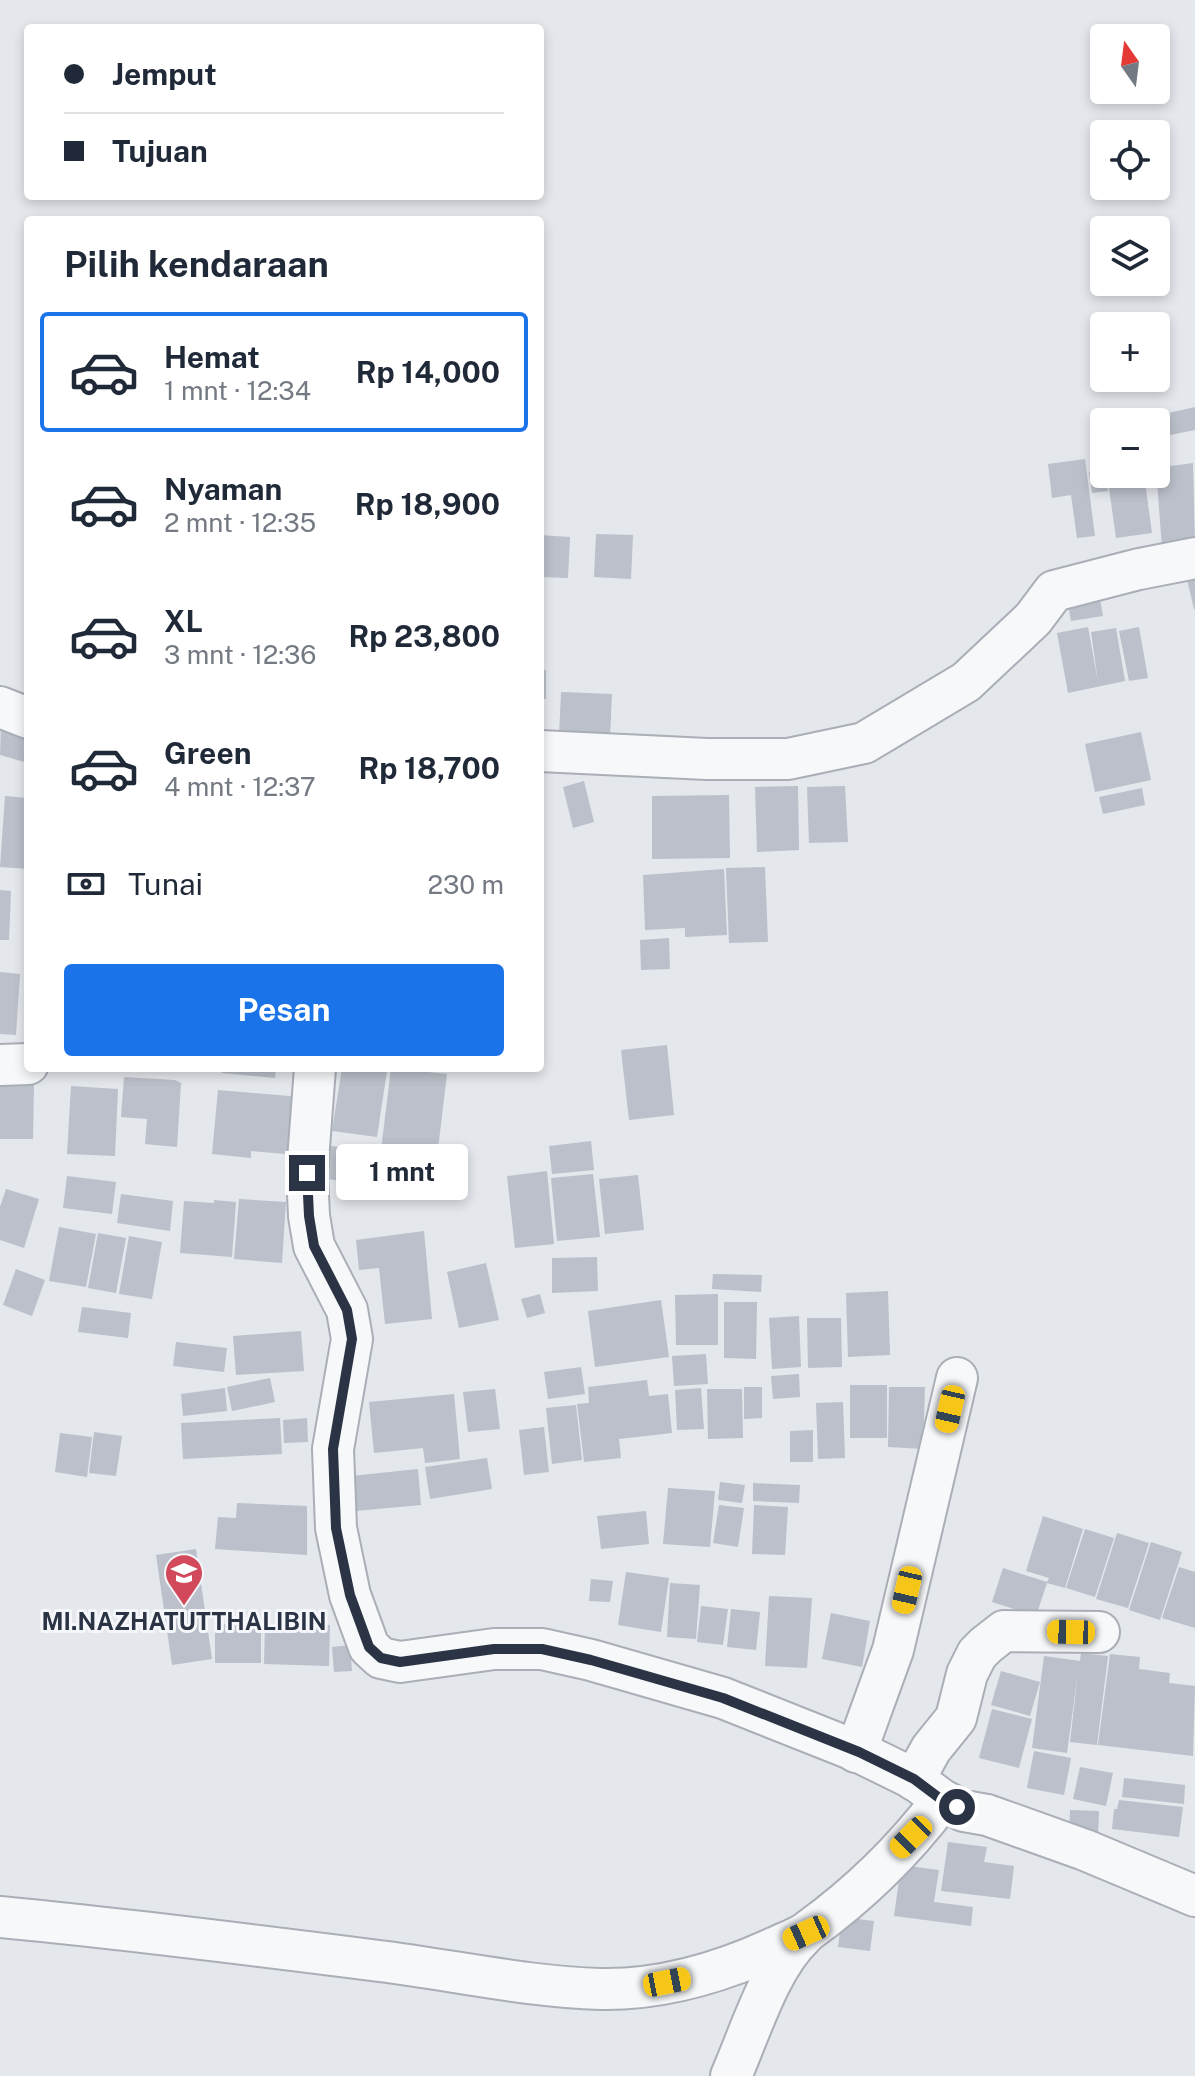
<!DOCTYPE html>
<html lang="id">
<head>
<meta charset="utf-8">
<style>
	body { margin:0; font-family:"Public Sans",sans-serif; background:#f2f2f3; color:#1f2937; height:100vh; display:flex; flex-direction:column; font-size:30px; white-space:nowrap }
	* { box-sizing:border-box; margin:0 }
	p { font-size:26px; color:#747a83 }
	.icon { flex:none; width:44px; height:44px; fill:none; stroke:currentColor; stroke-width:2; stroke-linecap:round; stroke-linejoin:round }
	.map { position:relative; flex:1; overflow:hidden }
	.sheet { position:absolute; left:24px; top:216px; width:520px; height:856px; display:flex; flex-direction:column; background:#fff; border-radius:8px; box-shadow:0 4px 12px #0003 }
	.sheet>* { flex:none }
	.banner { position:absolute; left:24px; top:24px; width:520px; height:176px; border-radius:8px; box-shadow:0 4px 12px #0003; display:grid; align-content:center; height:176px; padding:0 40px; background:#fff }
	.needle { width:52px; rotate:346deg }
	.buttons { position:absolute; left:1090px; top:24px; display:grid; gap:16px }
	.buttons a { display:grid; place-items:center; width:80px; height:80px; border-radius:8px; background:#fff; box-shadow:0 4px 12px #0003; font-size:40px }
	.end { position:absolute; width:36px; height:36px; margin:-18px; border:10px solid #2b3445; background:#fff; box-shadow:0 0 0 4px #fff }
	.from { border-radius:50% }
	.bubble { position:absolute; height:56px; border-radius:8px; background:#fff; box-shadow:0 4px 12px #0003; font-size:26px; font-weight:700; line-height:56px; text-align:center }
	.car { position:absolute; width:24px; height:48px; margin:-24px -12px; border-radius:10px; box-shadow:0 0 6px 2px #0007; background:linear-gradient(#f5c518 24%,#345 0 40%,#f5c518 0 76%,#345 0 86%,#f5c518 0) }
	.banner b { display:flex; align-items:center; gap:28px; height:76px; font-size:30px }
	.banner b+b { border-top:2px solid #e0e1e3 }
	.banner i { width:20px; height:20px; background:#1f2937 }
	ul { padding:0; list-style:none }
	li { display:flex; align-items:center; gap:24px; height:120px; margin:0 16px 12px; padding:0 24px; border:4px solid transparent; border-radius:8px }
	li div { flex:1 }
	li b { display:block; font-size:30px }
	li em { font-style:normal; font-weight:700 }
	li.active { border-color:#1a73e8 }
	li>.icon { width:72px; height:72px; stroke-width:1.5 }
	h2 { padding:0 40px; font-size:36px; line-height:96px }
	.pay { display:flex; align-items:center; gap:20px; height:88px; padding:0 40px; font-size:30px }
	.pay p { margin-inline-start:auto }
	.cta { display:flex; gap:16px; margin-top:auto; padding:16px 40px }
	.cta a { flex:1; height:92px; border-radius:8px; background:#1a73e8; color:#fff; font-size:32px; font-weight:700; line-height:92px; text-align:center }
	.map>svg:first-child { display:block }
</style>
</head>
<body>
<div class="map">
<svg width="1195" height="2076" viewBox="0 0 1195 2076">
	<rect width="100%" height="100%" fill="#e4e7ec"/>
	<g fill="#bbc0ca">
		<path d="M1195,407V430L1156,438V422H1129Z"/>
		<path d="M1085,459L1095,536L1077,538L1071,495L1052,498L1048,464Z"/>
		<path d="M1193,463L1195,544L1162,548L1156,468Z"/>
		<path d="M1104,471L1108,491L1092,493L1089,472Z"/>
		<path d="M1107,474H1144L1152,533L1116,538Z"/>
		<path d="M596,534L633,535L631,579L594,577Z"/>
		<path d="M540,535L570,537L568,578L540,577Z"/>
		<path d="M1195,569V609H1194L1185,571Z"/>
		<path d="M1098,588L1103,616L1071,621L1066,593Z"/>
		<path d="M1088,627L1098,682L1091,632L1116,628L1125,681L1068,693L1057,633Z"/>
		<path d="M1139,627L1148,678L1129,681L1119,631Z"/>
		<rect x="540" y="670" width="6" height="29"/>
		<path d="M561,692L612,694L610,738L559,736Z"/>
		<path d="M1,726L28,734V763L0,755Z"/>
		<path d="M1141,732L1151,780L1095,792L1085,744Z"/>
		<path d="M584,781L594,822L573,828L563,787Z"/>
		<path d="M798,786L799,850L757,852L755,787Z"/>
		<path d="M845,786L848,842L809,843L807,787Z"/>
		<path d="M1142,788L1145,805L1103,814L1099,797Z"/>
		<path d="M729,795L730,858L652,859V796Z"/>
		<path d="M5,796L28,798V869L0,867Z"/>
		<path d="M765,867L768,942L729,943L726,868Z"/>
		<path d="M724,869L727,935L685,937V928L645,930L643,875Z"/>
		<path d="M0,890L11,891L9,940H0Z"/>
		<path d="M669,938L670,969L641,970L640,940Z"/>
		<path d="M0,972L20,974L16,1035L0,1034Z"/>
		<path d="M667,1045L674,1115L629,1120L621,1050Z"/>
		<path d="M223,1068H276L275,1078L222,1073Z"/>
		<path d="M342,1068L387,1071L377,1137L332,1131Z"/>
		<path d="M391,1068L447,1074L437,1157L381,1150Z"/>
		<path d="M124,1077L175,1080L181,1083L177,1147L145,1144L147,1119L121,1117Z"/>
		<path d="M0,1082L34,1083L33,1139H0Z"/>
		<path d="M71,1086L118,1089L115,1156L67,1154Z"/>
		<path d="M218,1090L301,1097L296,1155L251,1151V1158L212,1154Z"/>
		<path d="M591,1141L594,1170L552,1174L549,1146Z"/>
		<path d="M330,1146L360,1149L356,1183L327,1179Z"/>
		<path d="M547,1171L554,1244L515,1248L507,1176Z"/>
		<path d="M593,1174L600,1237L557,1241L551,1178Z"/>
		<path d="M638,1175L644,1230L605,1234L599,1179Z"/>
		<path d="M67,1176L116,1182L112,1214L63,1208Z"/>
		<path d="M6,1189L39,1199L24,1248L0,1240V1207Z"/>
		<path d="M121,1194L173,1201L170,1231L117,1223Z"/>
		<path d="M239,1199L286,1202L282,1263L234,1259Z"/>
		<path d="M214,1200L236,1202L232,1257L180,1253L184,1201L214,1203Z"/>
		<path d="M59,1227L96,1234L86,1287L49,1281Z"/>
		<path d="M424,1231L432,1319L385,1324L379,1268L359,1270L356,1240Z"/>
		<path d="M98,1233L126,1238L116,1293L88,1288Z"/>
		<path d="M129,1236L162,1242L152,1299L119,1294Z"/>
		<path d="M597,1257L598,1291L552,1293V1258Z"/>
		<path d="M486,1263L499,1320L459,1328L447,1272Z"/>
		<path d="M16,1269L45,1280L32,1316L3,1305Z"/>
		<path d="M713,1274L762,1275L761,1292L712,1289Z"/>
		<path d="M888,1291L890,1355L848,1357L846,1293Z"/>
		<path d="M540,1294L545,1313L527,1318L521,1299Z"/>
		<path d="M718,1294V1345H676L675,1295Z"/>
		<path d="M661,1300L669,1357L595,1367L588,1311Z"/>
		<path d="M724,1302H757L756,1359L724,1358Z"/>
		<path d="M82,1307L131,1313L128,1338L78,1332Z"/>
		<path d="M799,1316L801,1367L772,1369L769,1318Z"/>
		<path d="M807,1318H841L842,1367L808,1368Z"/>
		<path d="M301,1331L304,1371L236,1375L233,1336Z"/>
		<path d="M176,1342L227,1348L224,1372L173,1366Z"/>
		<path d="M706,1354L708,1384L674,1386L672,1356Z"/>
		<path d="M581,1367L585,1394L548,1399L544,1372Z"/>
		<path d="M799,1374L800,1397L773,1399L771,1376Z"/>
		<path d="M270,1378L275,1402L232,1411L227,1387Z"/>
		<path d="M647,1380L649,1396L668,1394L672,1433L619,1439L621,1458L584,1462L577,1404L589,1403L588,1387Z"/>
		<rect x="850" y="1385" width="37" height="53"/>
		<path d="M744,1387H762V1418L744,1419Z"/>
		<path d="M889,1387H925L923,1449L888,1447Z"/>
		<path d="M225,1388L227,1411L183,1416L181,1394Z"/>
		<path d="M701,1388L704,1429L677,1430L675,1390Z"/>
		<path d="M495,1389L500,1429L468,1432L463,1392Z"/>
		<path d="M707,1389H742L743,1438L708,1439Z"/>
		<path d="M454,1394L460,1459L425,1463L423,1448L374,1453L369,1402Z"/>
		<path d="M843,1402L845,1458L818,1459L816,1403Z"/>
		<path d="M576,1405L582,1460L552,1464L546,1408Z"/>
		<path d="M280,1418L282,1454L183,1459L181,1423Z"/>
		<path d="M307,1418L308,1442L284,1443L283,1420Z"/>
		<path d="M544,1427L549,1472L524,1475L519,1430Z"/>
		<path d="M813,1430V1462H790V1431Z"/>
		<path d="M94,1432L122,1436L116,1476L89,1473Z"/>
		<path d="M60,1433L92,1437L87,1477L55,1472Z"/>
		<path d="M487,1458L492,1489L430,1499L425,1467Z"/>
		<path d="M418,1469L421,1505L345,1512L341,1477Z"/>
		<path d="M720,1482L745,1485L742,1503L718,1500Z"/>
		<path d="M753,1483L800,1485L799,1503L753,1501Z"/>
		<path d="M668,1488L715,1491L710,1547L663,1544Z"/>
		<path d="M237,1503L307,1506V1555L215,1549L218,1517L236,1518Z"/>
		<path d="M719,1505L744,1508L738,1547L713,1543Z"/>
		<path d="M754,1505L788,1507L785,1555L752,1554Z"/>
		<path d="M646,1511L649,1544L601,1549L597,1516Z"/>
		<path d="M1043,1516L1083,1529L1065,1588L1047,1583L1036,1616L992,1602L1003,1568L1047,1582L1049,1578L1026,1571Z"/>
		<path d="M1085,1529L1114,1538L1095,1597L1066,1588Z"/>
		<path d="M1117,1533L1149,1543L1128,1608L1096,1599Z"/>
		<path d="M1151,1542L1182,1552L1160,1620L1129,1610Z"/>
		<path d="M196,1549L212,1659L172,1665L156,1555Z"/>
		<path d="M1179,1567L1195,1572V1628L1162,1618Z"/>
		<path d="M626,1572L669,1578L661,1632L618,1625Z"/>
		<path d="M591,1579L613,1581L610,1602L589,1601Z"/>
		<path d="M670,1583L700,1585L696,1639L667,1637Z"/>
		<path d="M769,1596L812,1598L807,1668L765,1666Z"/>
		<path d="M701,1606L728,1609L723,1645L697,1642Z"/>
		<path d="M731,1609L760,1612L756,1650L727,1647Z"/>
		<path d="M831,1613L870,1621L862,1667L822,1659Z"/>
		<rect x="215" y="1624" width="46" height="39"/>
		<path d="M265,1624L330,1625L329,1666L264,1664Z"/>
		<path d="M350,1645L352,1671L334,1672L332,1647Z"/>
		<path d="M1081,1653L1108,1656L1097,1745L1070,1742L1078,1672L1067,1753L1032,1748L1044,1656L1080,1661Z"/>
		<path d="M1110,1654L1140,1657L1139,1669L1170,1673L1169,1683L1195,1686L1193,1756L1098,1745Z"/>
		<path d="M1001,1671L1040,1682L1030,1716L991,1705Z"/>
		<path d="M992,1709L1032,1719L1019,1768L979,1758Z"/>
		<path d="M1034,1751L1071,1758L1064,1795L1027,1788Z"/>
		<path d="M1080,1767L1113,1773L1106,1806L1073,1799Z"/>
		<path d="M1124,1778L1185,1785L1184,1804L1122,1797Z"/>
		<path d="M1119,1800L1183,1807L1179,1837L1112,1829L1114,1809H1117Z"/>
		<path d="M1070,1810L1099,1811L1098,1837L1069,1836Z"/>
		<path d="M948,1842L987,1847L984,1862L1014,1866L1010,1899L941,1891Z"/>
		<path d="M901,1865L939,1870L934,1902L973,1907L971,1926L894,1916Z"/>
		<path d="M842,1917L874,1921L870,1951L838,1947Z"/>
	</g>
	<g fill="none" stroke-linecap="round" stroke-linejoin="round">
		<g stroke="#a9aeb7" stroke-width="44">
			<g id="minor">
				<path d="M0,707L28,718"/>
				<path d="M540,751L707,759H788L864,743L966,682L1033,619L1054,591L1139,569L1195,558"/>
				<path d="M0,1065L28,1064"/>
				<path d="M315,1068L307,1173L309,1216L314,1246L347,1310L352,1339L333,1449L336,1528L350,1595L369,1647L381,1658L400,1662L494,1649H542L591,1660L723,1698L859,1752L914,1779L942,1800L964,1811L987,1815L1085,1850L1195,1896"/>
				<path d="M856,1752L893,1650L957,1378"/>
				<path d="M914,1780L931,1749L956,1718L967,1674L977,1654L986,1645L1004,1631L1099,1632"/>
				<path d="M0,1917C126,1929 253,1945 379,1961C452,1970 527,1987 601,1989C661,1990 722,1972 776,1947C786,1942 799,1938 808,1931C858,1895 905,1849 942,1800"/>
				<path d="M731,2076C750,2033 769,1968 803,1936"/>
			</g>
		</g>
		<use href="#minor" stroke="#f7f8fa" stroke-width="40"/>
	</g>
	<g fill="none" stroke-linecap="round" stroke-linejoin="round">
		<path stroke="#2b3445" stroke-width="10" d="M307,1173L309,1216L314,1246L347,1310L352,1339L333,1449L336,1528L350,1595L369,1647L381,1658L400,1662L494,1649H542L591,1660L723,1698L859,1752L914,1779L942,1800L957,1807"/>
	</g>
	<defs>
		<g id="school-pin" transform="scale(2)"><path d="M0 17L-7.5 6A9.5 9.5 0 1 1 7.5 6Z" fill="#d1495b" stroke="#f4f6f9"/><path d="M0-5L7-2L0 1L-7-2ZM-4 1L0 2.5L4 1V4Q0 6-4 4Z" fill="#fff"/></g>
	</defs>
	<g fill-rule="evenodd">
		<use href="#school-pin" x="184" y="1573"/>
	</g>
	<g text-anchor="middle" stroke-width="6" stroke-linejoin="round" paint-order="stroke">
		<g font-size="24" font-weight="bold" fill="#2b3445" stroke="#f4f6f9">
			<text x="184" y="1630">MI.NAZHATUTTHALIBIN</text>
		</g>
	</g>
</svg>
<div class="buttons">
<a><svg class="needle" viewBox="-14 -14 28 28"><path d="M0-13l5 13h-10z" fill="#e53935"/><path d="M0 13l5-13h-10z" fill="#747a83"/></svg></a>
<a><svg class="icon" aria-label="locate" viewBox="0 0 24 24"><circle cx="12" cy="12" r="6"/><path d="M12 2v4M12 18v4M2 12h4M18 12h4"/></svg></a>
<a><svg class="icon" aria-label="layers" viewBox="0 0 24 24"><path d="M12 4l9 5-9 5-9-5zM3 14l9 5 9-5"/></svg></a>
<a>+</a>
<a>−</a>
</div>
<i class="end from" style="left:957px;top:1807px"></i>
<i class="end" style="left:307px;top:1173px"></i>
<div class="bubble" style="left:336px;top:1144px;width:132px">1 mnt</div>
<i class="car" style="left:950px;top:1409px;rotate:193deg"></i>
<i class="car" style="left:907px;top:1590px;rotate:193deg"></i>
<i class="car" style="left:1071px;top:1632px;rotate:271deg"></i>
<i class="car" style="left:911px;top:1837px;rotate:225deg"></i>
<i class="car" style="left:806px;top:1933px;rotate:246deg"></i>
<i class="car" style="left:667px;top:1982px;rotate:79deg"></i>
<div class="banner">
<b><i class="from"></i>Jemput</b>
<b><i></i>Tujuan</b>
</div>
<section class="sheet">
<h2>Pilih kendaraan</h2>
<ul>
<li class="active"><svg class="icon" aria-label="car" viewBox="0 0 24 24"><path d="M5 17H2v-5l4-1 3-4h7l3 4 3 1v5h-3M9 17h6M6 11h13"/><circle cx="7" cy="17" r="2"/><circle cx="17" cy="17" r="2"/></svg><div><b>Hemat</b><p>1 mnt · 12:34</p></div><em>Rp 14,000</em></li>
<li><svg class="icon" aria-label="car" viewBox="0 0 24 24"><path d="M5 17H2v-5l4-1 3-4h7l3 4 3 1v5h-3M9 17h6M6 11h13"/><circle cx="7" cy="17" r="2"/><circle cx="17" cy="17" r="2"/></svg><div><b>Nyaman</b><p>2 mnt · 12:35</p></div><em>Rp 18,900</em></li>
<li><svg class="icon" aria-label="car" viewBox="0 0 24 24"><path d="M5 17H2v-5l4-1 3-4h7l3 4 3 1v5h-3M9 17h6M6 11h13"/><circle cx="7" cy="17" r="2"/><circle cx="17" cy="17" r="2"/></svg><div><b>XL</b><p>3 mnt · 12:36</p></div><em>Rp 23,800</em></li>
<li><svg class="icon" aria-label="car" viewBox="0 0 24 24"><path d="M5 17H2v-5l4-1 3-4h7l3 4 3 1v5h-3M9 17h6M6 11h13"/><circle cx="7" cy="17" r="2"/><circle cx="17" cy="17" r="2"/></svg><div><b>Green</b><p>4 mnt · 12:37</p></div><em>Rp 18,700</em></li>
</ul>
<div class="pay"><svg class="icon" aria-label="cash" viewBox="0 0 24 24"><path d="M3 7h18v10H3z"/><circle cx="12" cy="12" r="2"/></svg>Tunai<p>230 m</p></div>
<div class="cta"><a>Pesan</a></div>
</section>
</div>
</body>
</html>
